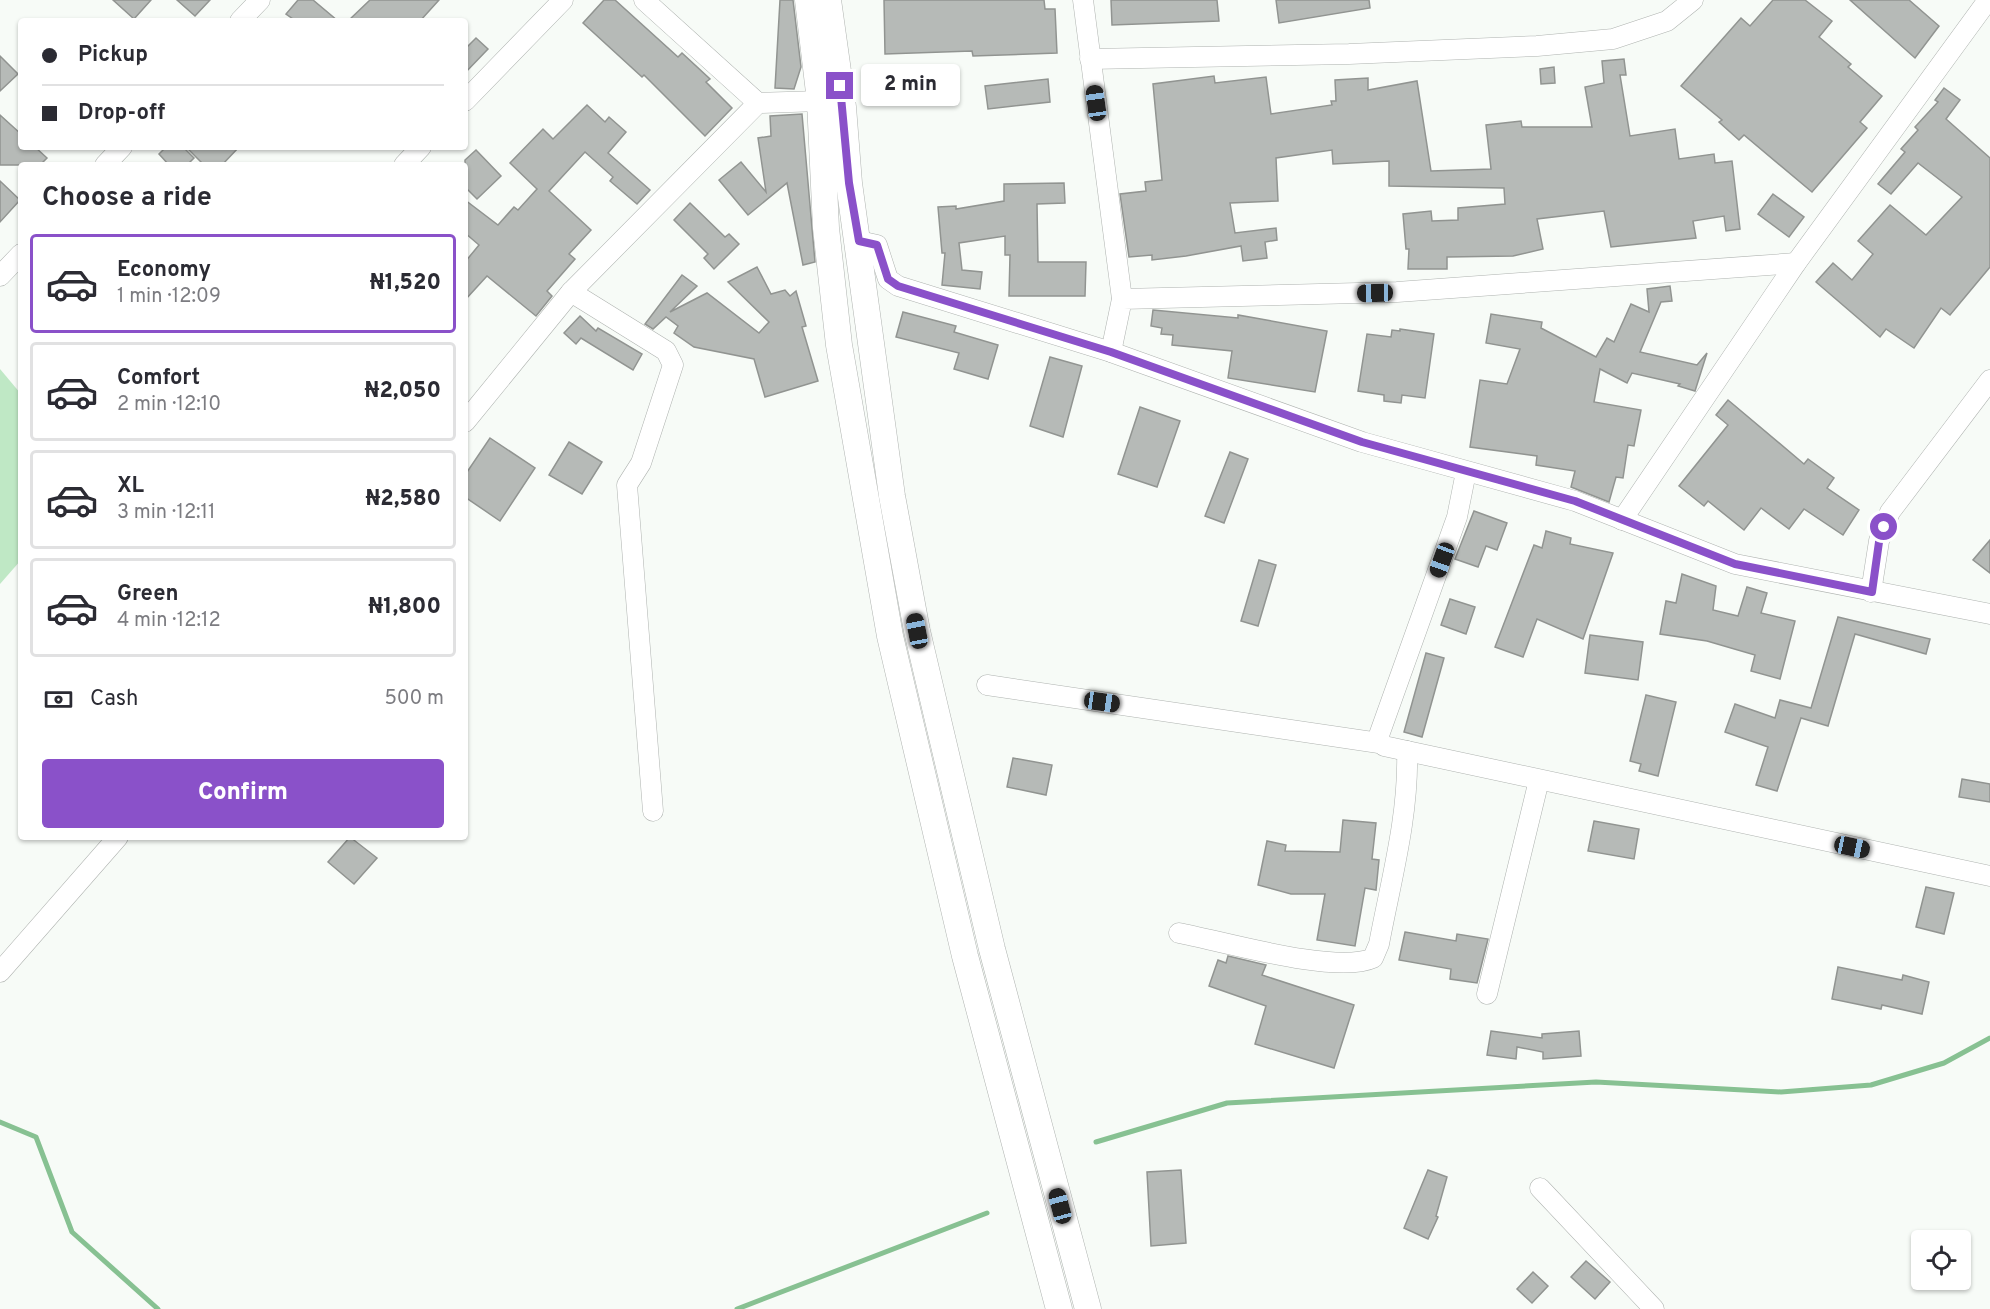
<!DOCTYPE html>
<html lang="en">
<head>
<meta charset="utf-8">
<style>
	body { margin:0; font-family:Overpass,sans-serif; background:#f2f2f3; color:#2b2b33; height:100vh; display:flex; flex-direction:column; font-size:22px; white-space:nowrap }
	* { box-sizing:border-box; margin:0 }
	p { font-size:20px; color:#7c7c81 }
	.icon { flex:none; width:33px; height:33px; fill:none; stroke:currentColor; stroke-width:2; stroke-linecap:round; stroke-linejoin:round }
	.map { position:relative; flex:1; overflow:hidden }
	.panel { position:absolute; left:18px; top:162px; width:450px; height:678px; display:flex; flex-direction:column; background:#fff; border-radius:6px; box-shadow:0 2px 4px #0004 }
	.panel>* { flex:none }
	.banner { position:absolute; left:18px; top:18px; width:450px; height:132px; border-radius:6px; box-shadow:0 2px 4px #0004; display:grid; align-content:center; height:132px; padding:0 24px; background:#fff }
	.buttons { position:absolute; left:1911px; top:1230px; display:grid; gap:12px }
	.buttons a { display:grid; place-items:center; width:60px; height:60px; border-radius:6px; background:#fff; box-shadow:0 2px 4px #0004; font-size:30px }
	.end { position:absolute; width:27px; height:27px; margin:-14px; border:8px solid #8a51c9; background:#fff; box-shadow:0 0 0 3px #fff }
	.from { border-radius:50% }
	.bubble { position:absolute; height:42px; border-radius:6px; background:#fff; box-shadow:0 2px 4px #0004; font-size:20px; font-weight:800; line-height:42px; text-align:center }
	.car { position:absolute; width:18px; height:36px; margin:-18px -9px; border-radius:8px; box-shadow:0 0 4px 2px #0007; background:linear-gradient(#222 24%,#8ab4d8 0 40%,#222 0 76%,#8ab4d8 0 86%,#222 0) }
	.banner b { display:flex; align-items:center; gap:21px; height:57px; font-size:22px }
	.banner b+b { border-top:2px solid #e1e1e2 }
	.banner i { width:15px; height:15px; background:#2b2b33 }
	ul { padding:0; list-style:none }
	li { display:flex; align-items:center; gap:18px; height:99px; margin:0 12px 9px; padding:0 12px; border:3px solid #e1e1e2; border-radius:6px }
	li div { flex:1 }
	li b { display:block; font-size:22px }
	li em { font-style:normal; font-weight:800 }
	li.active { border-color:#8a51c9 }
	li>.icon { width:54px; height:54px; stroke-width:1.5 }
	h2 { padding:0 24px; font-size:27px; line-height:72px }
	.pay { display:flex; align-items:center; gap:15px; height:66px; padding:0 24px; font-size:22px }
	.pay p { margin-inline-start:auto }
	.action { display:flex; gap:12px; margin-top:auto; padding:12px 24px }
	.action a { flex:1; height:69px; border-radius:6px; background:#8a51c9; color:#fff; font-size:24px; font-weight:800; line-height:69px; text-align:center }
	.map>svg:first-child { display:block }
</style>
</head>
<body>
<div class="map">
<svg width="1990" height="1309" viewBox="0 0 1990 1309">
	<rect width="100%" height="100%" fill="#f7fbf7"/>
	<path fill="#bfe8c5" d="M0,369L21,394V560L0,584Z"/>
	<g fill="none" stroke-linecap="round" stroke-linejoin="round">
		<g stroke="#87c192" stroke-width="5">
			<path d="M0,1122L36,1137L72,1232L158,1309"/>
			<path d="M1096,1142L1227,1103L1596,1082L1781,1092L1871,1085L1944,1063L1990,1038"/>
			<path d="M737,1309L987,1213"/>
		</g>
	</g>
	<g fill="#b6bab7" stroke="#919491" stroke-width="1.5">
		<path d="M113,0H151L134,19Z"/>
		<path d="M177,0H210L195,16Z"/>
		<path d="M298,0H313L338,21H296L286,14Z"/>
		<path d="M370,0H439L420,21H348Z"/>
		<path d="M604,0H615L678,57L682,53L710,79L706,82L732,108L705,136L644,75L642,77L583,23Z"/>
		<path d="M780,0H793L801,67L794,89L775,88Z"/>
		<path d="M884,0H1044L1045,9H1055L1057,53L973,56L972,51L885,54Z"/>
		<path d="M1111,0H1217L1219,21L1112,25Z"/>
		<path d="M1276,0H1369L1370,8L1279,23Z"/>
		<path d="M1773,0H1805L1832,21L1819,37L1851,64L1848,67L1882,96L1860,122L1867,128L1812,192L1744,135L1739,140L1719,122L1722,120L1681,86L1741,18L1750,26Z"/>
		<path d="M1850,0H1909L1939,26L1915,58Z"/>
		<path d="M476,38L488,49L465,73V49Z"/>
		<path d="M0,56L18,74L0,91Z"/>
		<path d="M1624,59L1626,75H1620L1630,136L1675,129L1679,159L1714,154L1715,163L1732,161L1740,229L1726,231L1724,216L1693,221L1696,238L1611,247L1604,211L1537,219L1543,249L1513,256L1447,257V269H1408L1409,249H1406L1403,214L1431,211L1432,221L1458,220V208L1505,204L1504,188L1389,186V161L1333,164L1332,150L1276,158L1278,201L1230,203L1235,233L1276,228L1277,240L1265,242L1267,258L1243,261L1241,246L1186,256L1152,260V255L1129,257L1120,194L1146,191L1145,182L1162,180L1153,84L1214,76L1215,83L1266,77L1271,114L1332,105L1331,101H1336L1335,80L1368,78V90L1417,81L1431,171L1491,169L1486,125L1521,121L1522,127H1592L1585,87L1604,83L1602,61Z"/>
		<path d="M1554,67L1555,83L1541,84L1540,69Z"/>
		<path d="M1048,79L1050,102L988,109L985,86Z"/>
		<path d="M1944,88L1960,100L1946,119L1990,158V267L1950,315L1941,308L1914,348L1886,329L1880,337L1816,282L1833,263L1852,280L1873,254L1858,241L1890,205L1926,235L1962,197L1918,163L1891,194L1878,184L1905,152L1901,149L1918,130L1915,127L1938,102L1935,100Z"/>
		<path d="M587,105L605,122L609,117L626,132L608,153L650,190L637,204L610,181L613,177L585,152L549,191L591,230L569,254L575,259L547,291L552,296L536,316L487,276L465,300V262L479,245L465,233V200L498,225L514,207L518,210L537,189L510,163L543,129L553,139Z"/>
		<path d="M802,114L815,262L803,265L787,183L748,215L719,180L741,162L766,192L758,138L771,136L770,116Z"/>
		<path d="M0,115L21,134V147H35L47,158L40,165H0Z"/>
		<path d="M166,147H183L194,158L187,165H169L159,154Z"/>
		<path d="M186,147H239L222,165H204Z"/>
		<path d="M476,150L501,176L477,199L465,187V160Z"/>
		<path d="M0,181L20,200L0,222Z"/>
		<path d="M1064,183L1065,203L1037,204L1038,262H1086L1085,296H1009L1010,255H1005V236L959,243L962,270L982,272L980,289L942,285L945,253H942L938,207L956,206V209L1004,201V184Z"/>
		<path d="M1773,194L1804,217L1789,237L1758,214Z"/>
		<path d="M690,203L725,237L729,234L739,244L714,269L704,258L708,254L674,220Z"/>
		<path d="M757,267L771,294L785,290L790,296L796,291L806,326L802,327L818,381L765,397L754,359L694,347L674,333L678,326L666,317L653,329L645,324L682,275L697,286L670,312L707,293L759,333L769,322L728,282Z"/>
		<path d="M1670,286L1672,301L1661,302L1640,352L1697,365L1707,353L1695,391L1678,386L1680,384L1632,373L1627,383L1600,369L1594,402L1641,410L1634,446L1628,445L1623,478L1616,477L1609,502L1571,487L1575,471L1536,465L1537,456L1470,447L1480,380L1507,384L1520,349L1486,343L1491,314L1542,322L1541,328L1596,357L1607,338L1614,342L1631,304L1649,312L1647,289Z"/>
		<path d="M1153,310L1238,318V315L1327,331L1315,392L1228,378L1232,351L1172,345L1173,335L1161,334L1162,328L1151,326Z"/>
		<path d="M903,312L956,326L954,332L998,345L988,379L954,369L959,353L896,337Z"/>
		<path d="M580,316L596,331L598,328L642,354L633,370L581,338L576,344L564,333Z"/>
		<path d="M1400,329L1434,334L1425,398L1402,395L1401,403L1384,401V395L1358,391L1367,334L1391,337L1392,330L1400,331Z"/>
		<path d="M1050,357L1082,366L1063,437L1030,426Z"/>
		<path d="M1728,400L1804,464L1808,459L1834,478L1827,488L1859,510L1843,535L1804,509L1789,529L1761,508L1744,530L1708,501L1704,506L1679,486L1728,425L1716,415Z"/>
		<path d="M1140,407L1180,421L1157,487L1118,474Z"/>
		<path d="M490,438L535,468L500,521L465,497V475Z"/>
		<path d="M569,442L602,462L582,494L549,475Z"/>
		<path d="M1230,452L1248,459L1224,523L1205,516Z"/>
		<path d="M1474,511L1507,523L1497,550L1486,546L1478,567L1455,559Z"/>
		<path d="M1546,531L1571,538L1570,544L1613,553L1583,639L1537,619L1523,657L1495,647L1534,545L1542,548Z"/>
		<path d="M1990,540V573L1973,560Z"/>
		<path d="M1259,560L1276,565L1258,626L1241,621Z"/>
		<path d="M1682,574L1716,586L1713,610L1738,616L1747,587L1767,593L1761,613L1795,621L1780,679L1751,671L1755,655L1707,641L1660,634L1666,601L1676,603Z"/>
		<path d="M1450,599L1475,607L1466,634L1441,625Z"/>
		<path d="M1838,617L1930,639L1926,654L1855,634L1828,726L1801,718L1777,791L1756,785L1768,747L1725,732L1735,704L1775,718L1780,700L1811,708Z"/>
		<path d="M1590,635L1643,642L1638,680L1585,673Z"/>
		<path d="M1426,653L1444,658L1422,737L1404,732Z"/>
		<path d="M1646,695L1676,702L1658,776L1639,771L1641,764L1630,761Z"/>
		<path d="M1013,758L1052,765L1046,795L1007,787Z"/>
		<path d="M1962,779L1990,784V802L1959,797Z"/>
		<path d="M1343,820L1376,823L1372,859L1379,860L1376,890L1365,888L1355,946L1317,940L1325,894H1291L1258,885L1267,841L1286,845L1285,851L1340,852Z"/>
		<path d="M1594,821L1639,829L1634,859L1588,851Z"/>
		<path d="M350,837L377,858L354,884L328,862Z"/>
		<path d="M1926,887L1954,893L1944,934L1916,927Z"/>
		<path d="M1405,932L1456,941L1457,934L1488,939L1477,983L1450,979L1451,969L1399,960Z"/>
		<path d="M1228,956L1266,965L1262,975L1354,1005L1334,1068L1255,1044L1266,1006L1209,986L1218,960L1226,963Z"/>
		<path d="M1838,967L1902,980L1903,975L1929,982L1922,1014L1882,1005L1881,1009L1832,999Z"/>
		<path d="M1491,1031L1542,1038V1034L1579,1031L1581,1056L1543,1059V1052L1517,1047L1516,1059L1487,1055Z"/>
		<path d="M1181,1170L1186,1243L1151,1246L1147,1172Z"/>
		<path d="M1428,1170L1447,1177L1436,1216L1438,1217L1428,1239L1404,1228Z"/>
		<path d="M1586,1261L1610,1282L1595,1299L1571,1277Z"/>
		<path d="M1533,1272L1548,1286L1532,1303L1517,1289Z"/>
	</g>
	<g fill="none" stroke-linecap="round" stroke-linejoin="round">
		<g stroke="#afb3b0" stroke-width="21">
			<g id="minor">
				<path d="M644,0L758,103L820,101"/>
				<path d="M1083,0L1122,299"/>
				<path d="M240,21L260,0"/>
				<path d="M1090,59L1349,54L1537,46L1613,39L1667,21L1693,0"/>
				<path d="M465,101L563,0"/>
				<path d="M105,165L122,147"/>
				<path d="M404,165L421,147"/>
				<path d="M859,241L877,245L888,279L898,286L1111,352L1362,442L1575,501L1735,564L1990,614"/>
				<path d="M0,276L21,254"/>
				<path d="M571,292L666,351L673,365L641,463L627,485L653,811"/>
				<path d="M1111,352L1122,299L1397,292L1796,263"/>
				<path d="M465,422L571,292L758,103"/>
				<path d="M1622,520L1796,263L1988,0"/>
				<path d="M1871,592L1879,541L1890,512L1990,380"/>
				<path d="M987,685L1379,743"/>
				<path d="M1407,751L1990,876"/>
				<path d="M1179,933C1222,941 1336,975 1373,958L1379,944C1391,880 1409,816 1407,751L1384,746L1378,738L1457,517L1466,472"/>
				<path d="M0,972L118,837"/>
				<path d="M1487,994L1539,780"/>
				<path d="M1540,1188L1654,1309"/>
			</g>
		</g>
		<g stroke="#afb3b0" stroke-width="27">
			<g id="major">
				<path d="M808,0L820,101L826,228L839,345L890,636L965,956L1059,1309"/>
				<path d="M828,0L843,107L849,183L892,496L917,631L992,949L1088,1309"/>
			</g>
		</g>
		<use href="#minor" stroke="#fff" stroke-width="20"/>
		<use href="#major" stroke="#fff" stroke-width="26"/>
	</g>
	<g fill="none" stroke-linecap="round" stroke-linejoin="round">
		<path stroke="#8a51c9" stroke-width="8" d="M840,86L849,183L859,241L877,245L888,279L898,286L1111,352L1362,442L1575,501L1735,564L1872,592L1879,542L1884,527"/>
	</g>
</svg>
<div class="buttons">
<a><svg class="icon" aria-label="locate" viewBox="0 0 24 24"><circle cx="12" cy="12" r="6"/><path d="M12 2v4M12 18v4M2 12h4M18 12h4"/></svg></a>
</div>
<i class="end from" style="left:1884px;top:527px"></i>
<i class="end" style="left:840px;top:86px"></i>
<div class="bubble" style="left:861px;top:64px;width:99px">2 min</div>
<i class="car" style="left:1096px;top:103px;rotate:352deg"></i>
<i class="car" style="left:1375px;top:293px;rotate:269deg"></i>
<i class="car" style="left:1442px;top:560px;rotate:200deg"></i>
<i class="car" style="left:917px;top:631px;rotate:349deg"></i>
<i class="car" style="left:1102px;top:702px;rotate:98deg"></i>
<i class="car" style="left:1852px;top:847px;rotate:102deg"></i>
<i class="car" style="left:1060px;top:1206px;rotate:345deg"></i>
<div class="banner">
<b><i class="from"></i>Pickup</b>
<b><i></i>Drop-off</b>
</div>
<section class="panel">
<h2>Choose a ride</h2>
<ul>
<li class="active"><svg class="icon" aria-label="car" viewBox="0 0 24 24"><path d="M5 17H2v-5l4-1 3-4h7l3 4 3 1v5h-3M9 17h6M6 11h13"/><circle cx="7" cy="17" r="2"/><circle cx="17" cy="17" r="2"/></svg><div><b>Economy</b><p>1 min · 12:09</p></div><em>₦1,520</em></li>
<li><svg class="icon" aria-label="car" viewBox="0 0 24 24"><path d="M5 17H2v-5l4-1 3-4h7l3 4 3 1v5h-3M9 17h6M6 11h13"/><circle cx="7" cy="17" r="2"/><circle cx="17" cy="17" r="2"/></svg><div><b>Comfort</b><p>2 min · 12:10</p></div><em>₦2,050</em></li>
<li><svg class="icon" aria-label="car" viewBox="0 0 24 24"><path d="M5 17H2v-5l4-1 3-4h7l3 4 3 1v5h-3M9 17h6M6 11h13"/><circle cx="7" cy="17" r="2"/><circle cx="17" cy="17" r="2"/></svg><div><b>XL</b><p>3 min · 12:11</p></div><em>₦2,580</em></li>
<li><svg class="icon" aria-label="car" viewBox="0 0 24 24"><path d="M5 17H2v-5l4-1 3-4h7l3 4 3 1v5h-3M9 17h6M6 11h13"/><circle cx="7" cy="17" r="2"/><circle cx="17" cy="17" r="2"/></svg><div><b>Green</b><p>4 min · 12:12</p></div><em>₦1,800</em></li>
</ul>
<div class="pay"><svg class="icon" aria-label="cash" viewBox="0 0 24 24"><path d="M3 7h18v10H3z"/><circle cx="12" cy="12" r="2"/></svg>Cash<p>500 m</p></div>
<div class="action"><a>Confirm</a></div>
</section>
</div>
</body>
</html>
